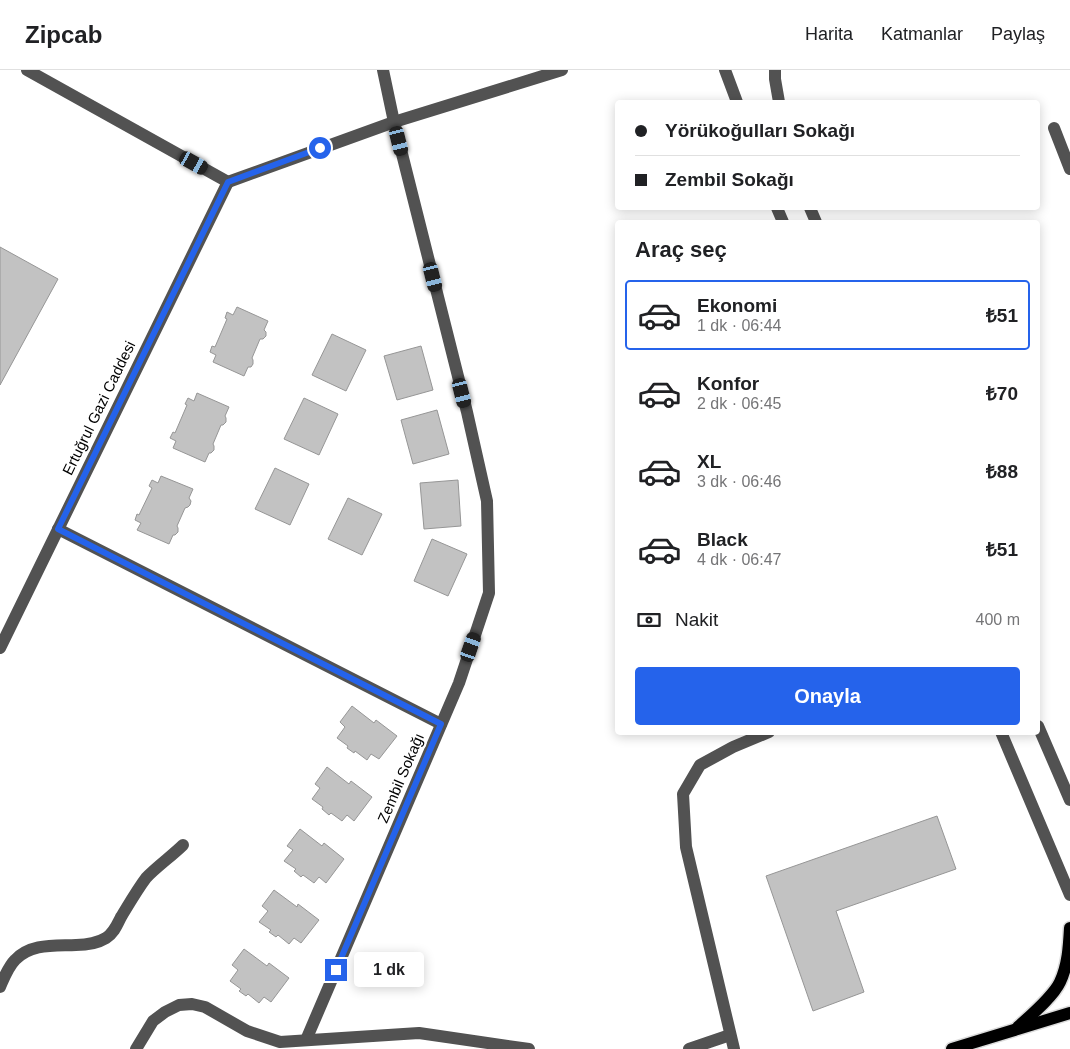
<!DOCTYPE html>
<html lang="tr">
<head>
<meta charset="utf-8">
<style>
	body { margin:0; font-family:Arial,sans-serif; background:#f2f2f2; color:#202124; height:100vh; display:flex; flex-direction:column; font-size:19px; white-space:nowrap }
	* { box-sizing:border-box; margin:0 }
	p { font-size:16px; color:#757577 }
	.icon { flex:none; width:28px; height:28px; fill:none; stroke:currentColor; stroke-width:2; stroke-linecap:round; stroke-linejoin:round }
	.map { position:relative; flex:1; overflow:hidden }
	.drawer { position:absolute; left:615px; top:150px; width:425px; height:515px; display:flex; flex-direction:column; background:#fff; border-radius:5px; box-shadow:0 2px 12px #0003 }
	.drawer>* { flex:none }
	.banner { position:absolute; left:615px; top:30px; width:425px; height:110px; border-radius:5px; box-shadow:0 2px 12px #0003; display:grid; align-content:center; height:110px; padding:0 20px; background:#fff }
	.end { position:absolute; width:22px; height:22px; margin:-11px; border:6px solid #2563eb; background:#fff; box-shadow:0 0 0 2px #fff }
	.from { border-radius:50% }
	.bubble { position:absolute; height:35px; border-radius:5px; background:#fff; box-shadow:0 2px 12px #0003; font-size:16px; font-weight:800; line-height:35px; text-align:center }
	.car { position:absolute; width:15px; height:30px; margin:-15px -8px; border-radius:6px; box-shadow:0 0 4px 1px #0007; background:linear-gradient(#222 24%,#8ab4d8 0 40%,#222 0 76%,#8ab4d8 0 86%,#222 0) }
	.banner b { display:flex; align-items:center; gap:18px; height:48px; font-size:19px }
	.banner b+b { border-top:1px solid #e0e0e0 }
	.banner i { width:12px; height:12px; background:#202124 }
	ul { padding:0; list-style:none }
	li { display:flex; align-items:center; gap:15px; height:70px; margin:0 10px 8px; padding:0 10px; border:2px solid transparent; border-radius:5px }
	li div { flex:1 }
	li b { display:block; font-size:19px }
	li em { font-style:normal; font-weight:800 }
	li.selected { border-color:#2563eb }
	li>.icon { width:45px; height:45px; stroke-width:1.5 }
	h2 { padding:0 20px; font-size:22px; line-height:60px }
	.pay { display:flex; align-items:center; gap:12px; height:55px; padding:0 20px; font-size:19px }
	.pay p { margin-inline-start:auto }
	.cta { display:flex; gap:10px; margin-top:auto; padding:10px 20px }
	.cta a { flex:1; height:58px; border-radius:5px; background:#2563eb; color:#fff; font-size:20px; font-weight:800; line-height:58px; text-align:center }
	header { display:flex; align-items:center; gap:30px; box-sizing:border-box; height:70px; padding:0 25px; background:#fff; border-bottom:1px solid #e0e0e0 }
	header strong { font-size:24px }
	nav { display:flex; gap:28px; margin-inline-start:auto; font-size:18px }
	.map>svg:first-child { display:block }
</style>
</head>
<body>
<header>
<strong>Zipcab</strong>
<nav><a>Harita</a><a>Katmanlar</a><a>Paylaş</a></nav>
</header>
<div class="map">
<svg width="1070" height="979" viewBox="0 0 1070 979">
	<rect width="100%" height="100%" fill="#fff"/>
	<g fill="#c2c2c2" stroke="#969696">
		<path d="M0,177L58,209L0,315Z"/>
		<path d="M237,237L268,251L264,260L266,262V266L263,269H260L252,288L253,290V294L251,297H248L244,306L213,292L216,285L210,282L212,276L215,277L227,249L225,248L227,242L233,245Z"/>
		<path d="M332,264L366,280L346,321L312,305Z"/>
		<path d="M421,276L433,320L397,330L384,286Z"/>
		<path d="M197,323L229,337L225,346L226,348V352L223,355H221L213,374L214,376V380L211,383H209L205,392L173,378L176,371L170,368L173,362L175,363L187,335L185,334L188,328L194,331Z"/>
		<path d="M304,328L338,344L319,385L284,369Z"/>
		<path d="M437,340L449,384L413,394L401,350Z"/>
		<path d="M275,398L309,414L290,455L255,439Z"/>
		<path d="M161,406L193,419L189,428L191,431L190,435L188,437L185,438L177,456L178,458V462L175,465H173L169,474L137,460L141,453L135,450L137,444L139,445L152,418L149,416L152,410L158,413Z"/>
		<path d="M458,410L461,456L424,459L420,413Z"/>
		<path d="M348,428L382,444L362,485L328,469Z"/>
		<path d="M432,469L467,484L448,526L414,511Z"/>
		<path d="M352,636L374,653L376,650L397,666L379,689L371,684L367,690L355,681L354,683L347,678L348,676L337,668L345,657L340,652Z"/>
		<path d="M327,697L349,714L351,711L372,727L354,751L347,745L342,751L331,743L329,745L322,739L323,737L312,729L320,718L315,714Z"/>
		<path d="M937,746L956,799L836,841L864,922L813,941L766,806Z"/>
		<path d="M300,759L322,776L324,773L344,789L326,813L319,807L314,813L303,805L301,807L294,801L296,799L284,791L293,780L287,776Z"/>
		<path d="M274,820L297,837L298,834L319,850L301,873L294,868L289,874L278,865L276,867L269,862L271,860L259,852L268,841L262,836Z"/>
		<path d="M244,879L267,896L269,893L289,908L271,932L264,927L259,933L248,924L246,926L239,921L241,919L230,911L238,900L232,895Z"/>
	</g>
	<g fill="none" stroke-linecap="round" stroke-linejoin="round">
		<g stroke="#dbdbdb" stroke-width="15">
			<g id="major">
				<path d="M1018,957C1030,946 1053,927 1060,912C1068,895 1069,876 1070,858"/>
				<path d="M952,979L1070,943"/>
			</g>
		</g>
		<g stroke="#525252" stroke-width="12">
			<path d="M27,0L228,112"/>
			<path d="M725,0L737,32"/>
			<path d="M775,0V9L779,32"/>
			<path d="M1054,58L1070,99"/>
			<path d="M228,112L394,52L562,0"/>
			<path d="M777,138L783,152"/>
			<path d="M810,138L816,152"/>
			<path d="M58,459L441,654"/>
			<path d="M0,578L228,112"/>
			<path d="M1038,656L1070,730"/>
			<path d="M1001,662L1070,825"/>
			<path d="M0,917C4,908 8,897 15,890C31,873 55,876 76,875C87,875 96,874 106,868C114,863 117,855 121,847C129,834 137,820 146,808C155,798 173,785 183,775"/>
			<path d="M306,970L459,613L489,523L487,431L467,342L394,52L383,0"/>
			<path d="M136,979L153,951L165,942L179,935L192,934L205,937L247,961L280,972L419,963L529,979"/>
			<path d="M689,979L730,965"/>
			<path d="M734,979L686,777L683,724L700,695L733,677L769,662"/>
		</g>
		<use href="#major" stroke="#000" stroke-width="12"/>
	</g>
	<g fill="none" stroke-linecap="round" stroke-linejoin="round">
		<path stroke="#2563eb" stroke-width="6" d="M320,78L228,112L58,459L441,654L336,900"/>
	</g>
	<g text-anchor="middle" stroke-width="4.5" stroke-linejoin="round" paint-order="stroke">
		<g font-size="15" fill="#000" stroke="#fff">
			<text transform="translate(99 338) rotate(-64)" y="5">Ertuğrul Gazi Caddesi</text>
			<text transform="translate(401 708) rotate(-67)" y="5">Zembil Sokağı</text>
		</g>
	</g>
</svg>
<i class="end from" style="left:320px;top:78px"></i>
<i class="end" style="left:336px;top:900px"></i>
<div class="bubble" style="left:354px;top:882px;width:70px">1 dk</div>
<i class="car" style="left:399px;top:71px;rotate:166deg"></i>
<i class="car" style="left:194px;top:93px;rotate:119deg"></i>
<i class="car" style="left:433px;top:207px;rotate:166deg"></i>
<i class="car" style="left:462px;top:323px;rotate:166deg"></i>
<i class="car" style="left:471px;top:577px;rotate:19deg"></i>
<div class="banner">
<b><i class="from"></i>Yörükoğulları Sokağı</b>
<b><i></i>Zembil Sokağı</b>
</div>
<section class="drawer">
<h2>Araç seç</h2>
<ul>
<li class="selected"><svg class="icon" aria-label="car" viewBox="0 0 24 24"><path d="M5 17H2v-5l4-1 3-4h7l3 4 3 1v5h-3M9 17h6M6 11h13"/><circle cx="7" cy="17" r="2"/><circle cx="17" cy="17" r="2"/></svg><div><b>Ekonomi</b><p>1 dk · 06:44</p></div><em>₺51</em></li>
<li><svg class="icon" aria-label="car" viewBox="0 0 24 24"><path d="M5 17H2v-5l4-1 3-4h7l3 4 3 1v5h-3M9 17h6M6 11h13"/><circle cx="7" cy="17" r="2"/><circle cx="17" cy="17" r="2"/></svg><div><b>Konfor</b><p>2 dk · 06:45</p></div><em>₺70</em></li>
<li><svg class="icon" aria-label="car" viewBox="0 0 24 24"><path d="M5 17H2v-5l4-1 3-4h7l3 4 3 1v5h-3M9 17h6M6 11h13"/><circle cx="7" cy="17" r="2"/><circle cx="17" cy="17" r="2"/></svg><div><b>XL</b><p>3 dk · 06:46</p></div><em>₺88</em></li>
<li><svg class="icon" aria-label="car" viewBox="0 0 24 24"><path d="M5 17H2v-5l4-1 3-4h7l3 4 3 1v5h-3M9 17h6M6 11h13"/><circle cx="7" cy="17" r="2"/><circle cx="17" cy="17" r="2"/></svg><div><b>Black</b><p>4 dk · 06:47</p></div><em>₺51</em></li>
</ul>
<div class="pay"><svg class="icon" aria-label="cash" viewBox="0 0 24 24"><path d="M3 7h18v10H3z"/><circle cx="12" cy="12" r="2"/></svg>Nakit<p>400 m</p></div>
<div class="cta"><a>Onayla</a></div>
</section>
</div>
</body>
</html>
